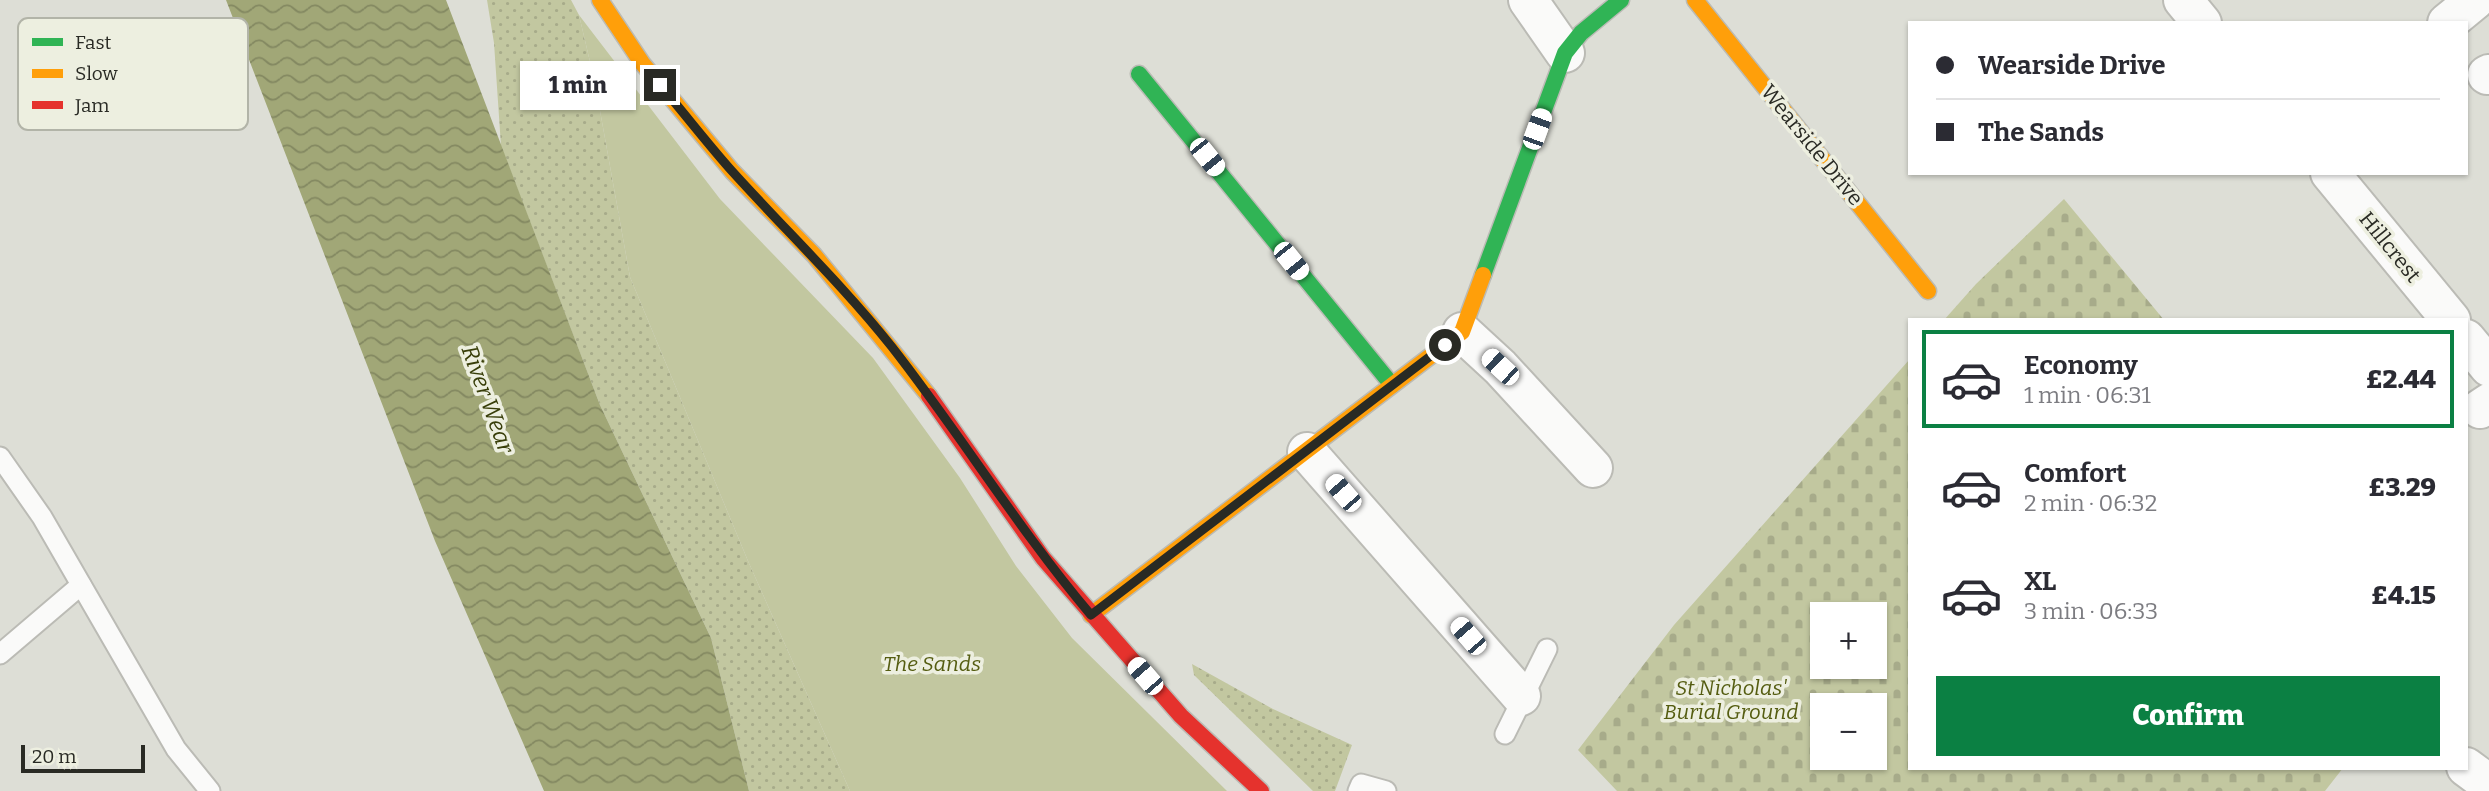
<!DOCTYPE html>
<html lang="en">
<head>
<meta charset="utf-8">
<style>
	body { margin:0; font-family:Bitter,serif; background:#f7f7f7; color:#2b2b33; height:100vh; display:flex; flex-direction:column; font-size:26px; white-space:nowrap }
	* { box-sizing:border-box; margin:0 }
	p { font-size:23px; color:#7c7c81 }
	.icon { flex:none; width:38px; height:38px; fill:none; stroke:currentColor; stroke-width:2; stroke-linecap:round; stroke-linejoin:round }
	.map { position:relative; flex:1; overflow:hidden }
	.side { position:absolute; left:1908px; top:318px; width:560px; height:452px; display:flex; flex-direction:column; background:#fff; border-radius:0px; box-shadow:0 2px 5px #0004 }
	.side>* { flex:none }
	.guide { position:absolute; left:1908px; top:21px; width:560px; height:154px; border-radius:0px; box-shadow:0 2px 5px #0004; display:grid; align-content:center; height:154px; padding:0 28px; background:#fff }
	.tools { position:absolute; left:1810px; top:602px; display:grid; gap:14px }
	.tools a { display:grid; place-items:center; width:77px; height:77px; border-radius:0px; background:#fff; box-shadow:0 2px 5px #0004; font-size:35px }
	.scale { position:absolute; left:21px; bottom:18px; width:124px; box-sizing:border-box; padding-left:7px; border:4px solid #292a24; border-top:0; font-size:19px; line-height:24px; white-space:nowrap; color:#292a24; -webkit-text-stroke:5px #edefe0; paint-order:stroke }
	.end { position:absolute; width:32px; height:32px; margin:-16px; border:9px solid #292a24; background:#fff; box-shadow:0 0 0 4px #fff }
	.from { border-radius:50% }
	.bubble { position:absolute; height:49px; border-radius:0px; background:#fff; box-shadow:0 2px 5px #0004; font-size:23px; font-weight:800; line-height:49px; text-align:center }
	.car { position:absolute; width:21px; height:42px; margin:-21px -10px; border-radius:9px; box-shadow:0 0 5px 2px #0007; background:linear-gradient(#fff 24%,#345 0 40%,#fff 0 76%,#345 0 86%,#fff 0) }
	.guide b { display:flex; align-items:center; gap:24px; height:66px; font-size:26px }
	.guide b+b { border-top:2px solid #e1e1e2 }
	.guide i { width:18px; height:18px; background:#2b2b33 }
	ul { padding:12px 0 0; list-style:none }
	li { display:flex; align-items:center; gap:21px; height:98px; margin:0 14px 10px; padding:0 14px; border:4px solid transparent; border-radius:0px }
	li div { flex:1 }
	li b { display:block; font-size:26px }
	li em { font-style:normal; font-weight:800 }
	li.selected { border-color:#0b8043 }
	li>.icon { width:63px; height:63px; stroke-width:1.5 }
	.button { display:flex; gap:14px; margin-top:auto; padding:14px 28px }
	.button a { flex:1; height:80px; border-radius:0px; background:#0b8043; color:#fff; font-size:28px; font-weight:800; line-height:80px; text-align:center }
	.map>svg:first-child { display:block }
</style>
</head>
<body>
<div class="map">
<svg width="2489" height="791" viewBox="0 0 2489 791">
	<defs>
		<pattern id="grass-dots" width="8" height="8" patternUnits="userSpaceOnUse" patternTransform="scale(1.75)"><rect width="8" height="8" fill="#c2c7a0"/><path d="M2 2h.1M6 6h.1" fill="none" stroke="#a7ab8a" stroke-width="1.8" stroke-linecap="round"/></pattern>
		<pattern id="cemetery-stones" width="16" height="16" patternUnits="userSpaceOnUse" patternTransform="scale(1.75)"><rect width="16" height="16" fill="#c2c7a0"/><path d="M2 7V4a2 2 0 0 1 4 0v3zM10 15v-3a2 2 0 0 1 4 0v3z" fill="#a7ab8a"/></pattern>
		<pattern id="water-waves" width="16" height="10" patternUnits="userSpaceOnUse" patternTransform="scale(1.75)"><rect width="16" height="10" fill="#a1a777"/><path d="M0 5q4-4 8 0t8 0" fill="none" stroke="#838861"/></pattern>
	</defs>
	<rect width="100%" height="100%" fill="#ddded6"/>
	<g fill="url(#grass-dots)">
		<path d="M487,0H571L579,15L595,83L630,277L748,561L850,791H749L711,638L600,405L501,146L494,43Z"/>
		<path d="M1192,664L1273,709L1352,745L1335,791H1313L1194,675Z"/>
	</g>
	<g fill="url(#cemetery-stones)" fill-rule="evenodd">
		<path d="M2064,199L2164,320H1944L1976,284Z"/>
		<path d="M1909,360V768H2343L2325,791H1617L1578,750L1674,625ZM1822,614H1874V667H1822ZM1822,705H1874V758H1822Z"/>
	</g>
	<path fill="#c2c7a0" d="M579,15L720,199L873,358L960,478L1016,566L1072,638L1227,791H850L748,561L630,277L595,83Z"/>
	<path fill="url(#water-waves)" d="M226,0H446L600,405L711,638L749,791H544L435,541Z"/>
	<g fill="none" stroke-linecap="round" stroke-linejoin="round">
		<g stroke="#bbbbb5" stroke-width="23">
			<g id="lane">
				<path d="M0,457L42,517L176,749L210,791"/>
				<path d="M0,654L81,585"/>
				<path d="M1505,734L1547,649"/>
				<path d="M1358,791L1361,784L1386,791"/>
			</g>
		</g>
		<g stroke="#bbbbb5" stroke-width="42">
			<g id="street">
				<path d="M1528,0L1565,53"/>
				<path d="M2183,0L2202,23"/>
				<path d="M2447,23L2475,0"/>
				<path d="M2487,75L2489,74"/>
				<path d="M2330,173L2451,320"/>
				<path d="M1462,332L1500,367L1593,468"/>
				<path d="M2466,339L2489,367"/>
				<path d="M2480,409L2489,403"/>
				<path d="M1307,452L1521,696"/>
				<path d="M2466,767L2489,784"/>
			</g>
		</g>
		<g stroke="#bbbbb5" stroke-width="19">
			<g id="fast">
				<path d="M1139,74L1392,385"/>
				<path d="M1483,275L1565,53L1581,33L1621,0"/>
			</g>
		</g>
		<g stroke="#bbbbb5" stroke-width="19">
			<g id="slow">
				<path d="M600,0L642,63L732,171L814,255L929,396"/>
				<path d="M1695,0L1928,291"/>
				<path d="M1091,615L1462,332L1483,275"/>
			</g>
		</g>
		<g stroke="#bbbbb5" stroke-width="19">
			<path id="jam" d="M929,396L1043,558L1181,716L1261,791"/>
		</g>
		<use href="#lane" stroke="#fafaf9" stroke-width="19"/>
		<use href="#street" stroke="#fafaf9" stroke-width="38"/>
		<use href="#fast" stroke="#30b455" stroke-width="16"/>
		<use href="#slow" stroke="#ff9f0a" stroke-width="16"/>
		<use href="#jam" stroke="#e5322d" stroke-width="16"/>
	</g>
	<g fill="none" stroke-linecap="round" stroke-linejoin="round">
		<path stroke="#292a24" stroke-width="9" d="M660,85C684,113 707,143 731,170C785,230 842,284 892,347C961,435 1019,530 1091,615L1445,345"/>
	</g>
	<g text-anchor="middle" stroke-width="7" stroke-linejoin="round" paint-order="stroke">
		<g font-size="21" fill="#292a24" stroke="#edefe0">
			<text transform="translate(1812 145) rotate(51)" y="7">Wearside Drive</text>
			<text transform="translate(2390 247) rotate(51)" y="7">Hillcrest</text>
		</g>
		<g font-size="21" font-style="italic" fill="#555d11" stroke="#edefe0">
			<text x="932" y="671">The Sands</text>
			<text x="1731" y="695">St Nicholas'<tspan x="1731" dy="24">Burial Ground</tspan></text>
		</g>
		<g font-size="23" font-style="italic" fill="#383e09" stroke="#edefe0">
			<text transform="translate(488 399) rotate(70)" y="8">River Wear</text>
		</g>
	</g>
	<rect x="18" y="18" width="230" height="112" rx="10" fill="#edefe0" stroke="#b2b4a8" stroke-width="2"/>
	<rect x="32" y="38" width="31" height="8" fill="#30b455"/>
	<rect x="32" y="69" width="31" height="9" fill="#ff9f0a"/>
	<rect x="32" y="101" width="31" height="8" fill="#e5322d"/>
	<g font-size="19" fill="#292a24">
		<text x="75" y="49">Fast</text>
		<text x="75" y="80">Slow</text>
		<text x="75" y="112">Jam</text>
	</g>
</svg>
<div class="tools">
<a>+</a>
<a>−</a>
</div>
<div class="scale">20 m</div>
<i class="end from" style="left:1445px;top:345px"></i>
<i class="end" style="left:660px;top:85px"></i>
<div class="bubble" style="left:520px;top:61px;width:116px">1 min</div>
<i class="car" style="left:1537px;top:129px;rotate:20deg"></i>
<i class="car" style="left:1207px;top:157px;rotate:141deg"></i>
<i class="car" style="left:1291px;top:261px;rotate:141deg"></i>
<i class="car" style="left:1500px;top:367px;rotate:313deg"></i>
<i class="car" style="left:1343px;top:493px;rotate:319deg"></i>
<i class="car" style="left:1468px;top:636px;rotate:319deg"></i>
<i class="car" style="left:1145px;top:676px;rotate:319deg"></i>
<div class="guide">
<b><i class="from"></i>Wearside Drive</b>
<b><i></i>The Sands</b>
</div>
<section class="side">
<ul>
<li class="selected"><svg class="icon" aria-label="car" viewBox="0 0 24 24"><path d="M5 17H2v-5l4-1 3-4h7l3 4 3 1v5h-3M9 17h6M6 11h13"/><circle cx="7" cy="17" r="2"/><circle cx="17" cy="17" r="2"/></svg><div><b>Economy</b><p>1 min · 06:31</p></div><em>£2.44</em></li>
<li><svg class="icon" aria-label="car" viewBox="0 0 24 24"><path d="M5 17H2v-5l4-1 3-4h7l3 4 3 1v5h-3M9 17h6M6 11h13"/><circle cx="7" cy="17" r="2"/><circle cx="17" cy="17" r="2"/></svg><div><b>Comfort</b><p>2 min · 06:32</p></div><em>£3.29</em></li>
<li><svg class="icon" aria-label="car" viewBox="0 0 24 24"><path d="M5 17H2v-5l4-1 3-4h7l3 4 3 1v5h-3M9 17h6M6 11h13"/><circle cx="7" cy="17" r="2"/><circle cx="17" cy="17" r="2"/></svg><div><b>XL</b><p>3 min · 06:33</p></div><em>£4.15</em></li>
</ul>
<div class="button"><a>Confirm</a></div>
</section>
</div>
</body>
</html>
